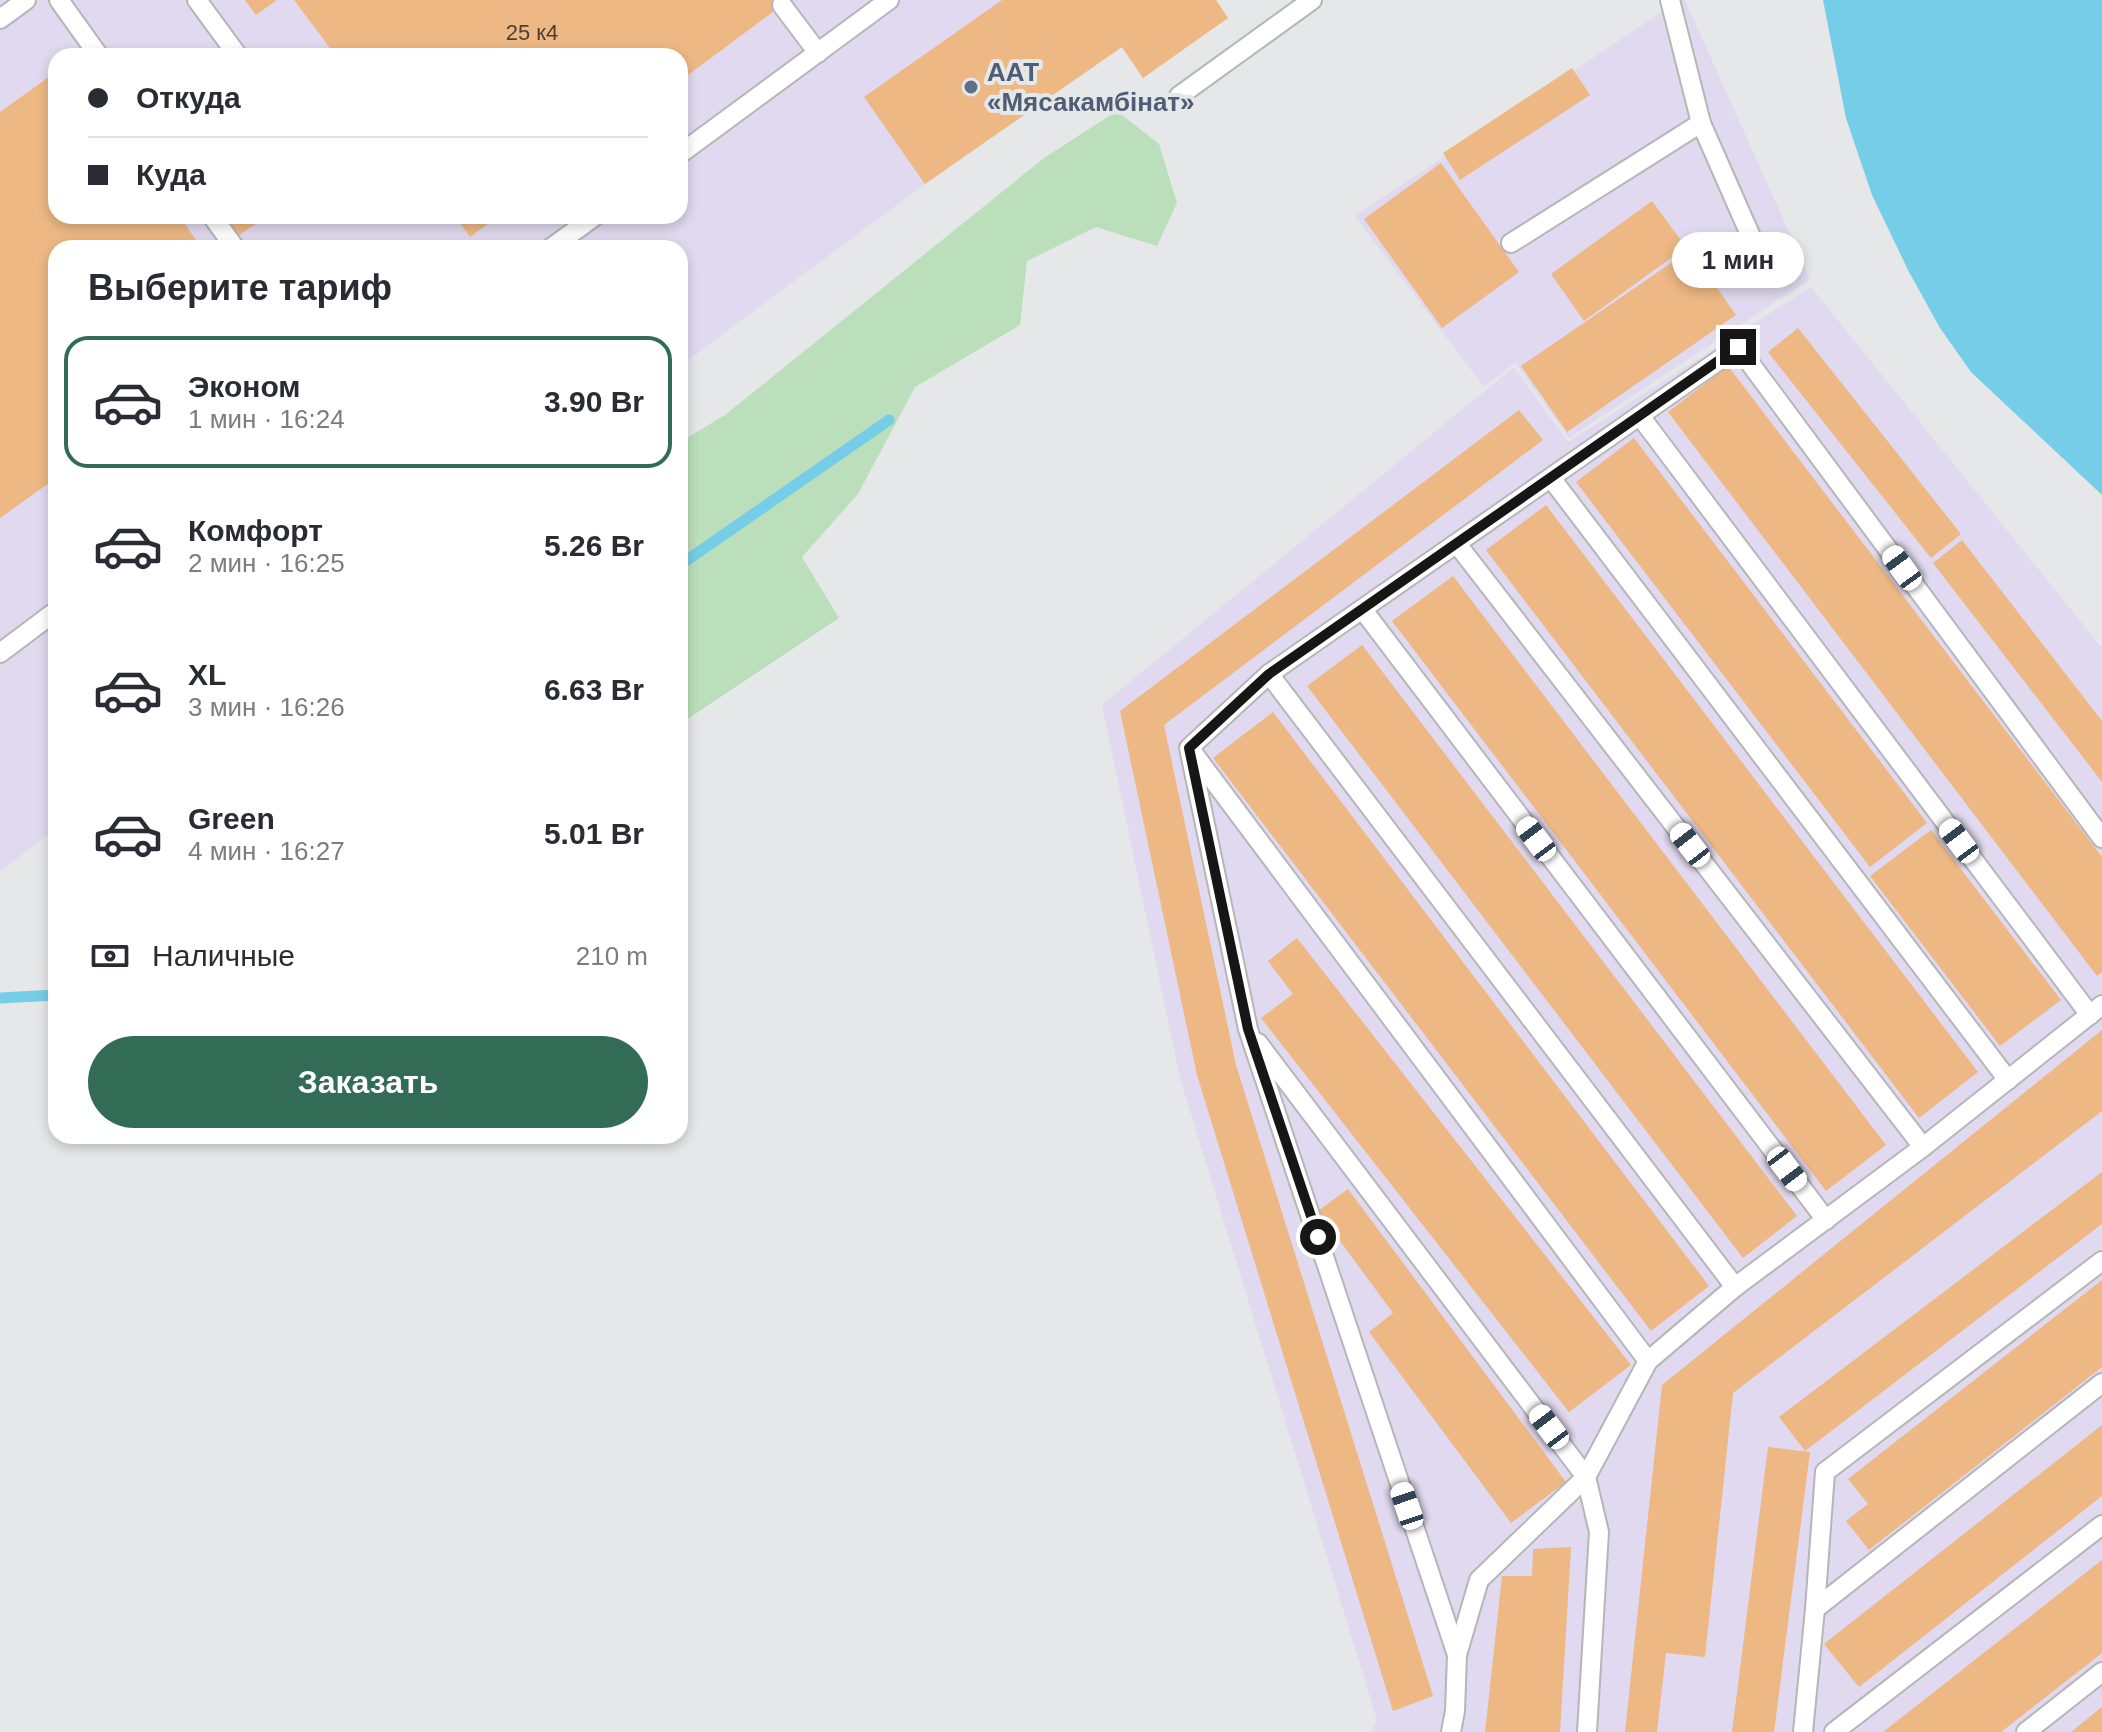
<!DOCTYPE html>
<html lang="ru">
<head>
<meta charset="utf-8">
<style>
	body { margin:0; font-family:Arial,sans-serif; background:#f2f2f3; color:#2b2b33; height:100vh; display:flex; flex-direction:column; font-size:30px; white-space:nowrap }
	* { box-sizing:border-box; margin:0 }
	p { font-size:26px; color:#7c7c81 }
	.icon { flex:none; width:44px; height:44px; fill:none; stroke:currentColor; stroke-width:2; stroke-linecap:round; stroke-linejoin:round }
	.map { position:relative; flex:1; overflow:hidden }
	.side { position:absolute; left:48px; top:240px; width:640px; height:904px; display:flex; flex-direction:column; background:#fff; border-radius:24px; box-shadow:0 4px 12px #0003 }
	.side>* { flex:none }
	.top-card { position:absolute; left:48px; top:48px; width:640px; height:176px; border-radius:24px; box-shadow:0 4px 12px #0003; display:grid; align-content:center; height:176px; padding:0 40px; background:#fff }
	.end { position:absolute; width:36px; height:36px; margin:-18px; border:10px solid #161617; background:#fff; box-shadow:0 0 0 4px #fff }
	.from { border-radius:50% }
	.bubble { position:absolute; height:56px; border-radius:28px; background:#fff; box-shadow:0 4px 12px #0003; font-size:26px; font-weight:600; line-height:56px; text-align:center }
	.car { position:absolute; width:24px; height:48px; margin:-24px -12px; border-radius:10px; box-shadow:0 0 6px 2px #0007; background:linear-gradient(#fff 24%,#345 0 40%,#fff 0 76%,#345 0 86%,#fff 0) }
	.top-card b { display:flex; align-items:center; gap:28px; height:76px; font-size:30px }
	.top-card b+b { border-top:2px solid #e1e1e2 }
	.top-card i { width:20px; height:20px; background:#2b2b33 }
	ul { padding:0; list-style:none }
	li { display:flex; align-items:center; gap:24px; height:132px; margin:0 16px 12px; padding:0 24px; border:4px solid transparent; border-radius:24px }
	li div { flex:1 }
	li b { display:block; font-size:30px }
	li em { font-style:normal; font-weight:600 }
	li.selected { border-color:#326c56 }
	li>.icon { width:72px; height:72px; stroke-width:1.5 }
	h2 { padding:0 40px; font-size:36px; line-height:96px }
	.pay { display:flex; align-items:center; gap:20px; height:88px; padding:0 40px; font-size:30px }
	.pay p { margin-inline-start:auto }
	.button { display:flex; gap:16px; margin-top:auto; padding:16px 40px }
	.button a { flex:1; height:92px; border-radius:48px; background:#326c56; color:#fff; font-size:32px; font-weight:600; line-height:92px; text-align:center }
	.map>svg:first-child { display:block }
</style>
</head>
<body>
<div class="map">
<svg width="2102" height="1732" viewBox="0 0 2102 1732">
	<rect width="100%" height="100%" fill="#e6e7e8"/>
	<g fill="#e0d9ef" fill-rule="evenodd">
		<path d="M0,0H1216L1228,18L1143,78L1121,47L925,184L680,366V248H56V829L0,871ZM56,56H680V216H56Z"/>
		<path d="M1680,0H1685L1810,279L1569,438L1515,363L1484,387L1355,216Z"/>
		<path d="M1811,287L2102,648V1732H1371L1377,1720L1180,1078L1102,705L1514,367L1568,442Z"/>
	</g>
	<path fill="#badfba" d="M1117,111L1159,144L1177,203L1157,246L1096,227L1027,261L1020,325L915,387L858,494L802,557L839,618L680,724V442L725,415L1044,158Z"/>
	<path fill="#76cde7" d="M1823,0H2102V495L1971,372L1940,328L1909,272L1872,195L1846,118Z"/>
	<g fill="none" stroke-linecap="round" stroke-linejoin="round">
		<g stroke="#76cde7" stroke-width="11">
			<path d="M680,565L889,420"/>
			<path d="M0,998L56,995"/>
		</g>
	</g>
	<g fill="#edb883">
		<path d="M245,0H277L256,15Z"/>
		<path d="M294,0H789L680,81V56H336Z"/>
		<path d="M1002,0H1216L1228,18L1143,78L1122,47L925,184L864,97Z"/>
		<path d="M1572,68L1590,95L1460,180L1443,153Z"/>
		<path d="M56,72V216H179L202,248H56V478L0,518V112Z"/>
		<path d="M1441,163L1519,272L1442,328L1364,219Z"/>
		<path d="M1652,201L1686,247L1584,321L1551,274Z"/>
		<path d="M205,216H267L225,245Z"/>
		<path d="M455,216H499L470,237Z"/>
		<path d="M1690,250L1736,315L1567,432L1521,366Z"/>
		<path d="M1798,328L1961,534L1931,558L1768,352Z"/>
		<path d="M1728,366L2102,857V972L2097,976L1668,412Z"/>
		<path d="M1519,410L1543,440L1164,725L1236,1065L1433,1696L1393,1711L1197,1075L1120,711Z"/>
		<path d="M1634,438L1927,823L1870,867L1576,482Z"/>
		<path d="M1546,505L1978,1072L1919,1118L1486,550Z"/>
		<path d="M1962,540L2102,721V782L1933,563Z"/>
		<path d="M1453,576L1886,1145L1826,1191L1392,621Z"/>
		<path d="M1362,645L1797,1216L1743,1258L1307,686Z"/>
		<path d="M1273,712L1709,1286L1651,1331L1213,758Z"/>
		<path d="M1931,830L2061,1000L2000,1046L1870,876Z"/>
		<path d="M1297,938L1631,1365L1569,1412L1261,1018L1293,994L1268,961Z"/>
		<path d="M2102,1030V1111L1733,1393L1705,1657L1666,1653L1657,1732H1625L1662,1385Z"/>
		<path d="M2102,1172V1224L1805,1451L1779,1417Z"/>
		<path d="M1348,1189L1566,1482L1511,1523L1369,1332L1393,1313L1318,1211Z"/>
		<path d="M2102,1280V1367L1869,1550L1846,1521L1868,1504L1848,1479Z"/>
		<path d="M2102,1425V1496L1859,1687L1824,1644Z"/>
		<path d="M1768,1447L1810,1452L1774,1732H1732Z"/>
		<path d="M1571,1547L1560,1732H1485L1502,1576H1532L1533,1549Z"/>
		<path d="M2102,1560V1653L2001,1732H1883Z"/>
		<path d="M2102,1707V1732H2071Z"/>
	</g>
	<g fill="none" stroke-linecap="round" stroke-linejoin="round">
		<g stroke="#b5b6b7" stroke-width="22">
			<g id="lane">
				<path d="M59,0L99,56"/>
				<path d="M197,0L238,56"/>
				<path d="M782,5L818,53"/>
				<path d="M0,19L26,0"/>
				<path d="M1179,96L1312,0"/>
				<path d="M1701,123L1763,264"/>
				<path d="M680,154L889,0"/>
				<path d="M212,216L235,248"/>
				<path d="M1511,243L1701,123L1670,0"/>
				<path d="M551,248L595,216"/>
				<path d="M1640,416L2090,1015"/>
				<path d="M1551,478L2008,1080"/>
				<path d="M1457,544L1923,1147"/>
				<path d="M1363,610L1826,1220"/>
				<path d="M0,653L56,611"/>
				<path d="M1269,674L1735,1287"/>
				<path d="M1193,753L1648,1361"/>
				<path d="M1258,1043L1586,1477L1599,1532L1587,1732"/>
				<path d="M1815,1609L2102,1383"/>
				<path d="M1457,1655L1248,1029L1189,748L1269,674L1738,347L2102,838"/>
				<path d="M1451,1732L1455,1711L1457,1655L1479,1580L1586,1477L1648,1361L1735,1287L1923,1147L2102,1005"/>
				<path d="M1803,1732L1815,1609L1825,1472L2102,1261"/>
				<path d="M1834,1732L2102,1525"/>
				<path d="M2026,1732L2102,1672"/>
			</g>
		</g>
		<use href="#lane" stroke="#fff" stroke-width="18"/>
	</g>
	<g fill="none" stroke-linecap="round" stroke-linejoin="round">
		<path stroke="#161617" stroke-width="10" d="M1318,1237L1248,1029L1189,748L1269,674L1738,347"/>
	</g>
	<circle fill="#5c6f8a" stroke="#e6e7e8" stroke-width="3" cx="971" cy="87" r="8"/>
	<g text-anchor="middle" stroke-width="8" stroke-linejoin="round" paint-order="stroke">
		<g font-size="22" fill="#4c3e32">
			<text x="532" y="40">25 к4</text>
		</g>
		<g font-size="26" font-weight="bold" fill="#4e5e75" stroke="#e6e7e8" text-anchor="start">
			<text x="987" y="81">ААТ<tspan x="987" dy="30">«Мясакамбінат»</tspan></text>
		</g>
	</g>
</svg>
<i class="end from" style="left:1318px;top:1237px"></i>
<i class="end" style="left:1738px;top:347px"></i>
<div class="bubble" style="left:1672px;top:232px;width:132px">1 мин</div>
<i class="car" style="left:1902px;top:568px;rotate:324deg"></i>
<i class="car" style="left:1536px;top:839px;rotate:323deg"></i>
<i class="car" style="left:1959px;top:841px;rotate:323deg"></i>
<i class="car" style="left:1690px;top:845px;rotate:322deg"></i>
<i class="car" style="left:1787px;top:1169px;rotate:143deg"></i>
<i class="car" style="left:1549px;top:1427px;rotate:323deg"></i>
<i class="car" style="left:1407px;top:1506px;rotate:341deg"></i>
<div class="top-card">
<b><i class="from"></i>Откуда</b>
<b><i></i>Куда</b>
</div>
<section class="side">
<h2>Выберите тариф</h2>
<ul>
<li class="selected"><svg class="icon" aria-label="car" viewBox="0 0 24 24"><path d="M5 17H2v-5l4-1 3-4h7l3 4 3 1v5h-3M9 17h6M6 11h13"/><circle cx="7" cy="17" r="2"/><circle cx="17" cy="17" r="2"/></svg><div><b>Эконом</b><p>1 мин · 16:24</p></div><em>3.90 Br</em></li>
<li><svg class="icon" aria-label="car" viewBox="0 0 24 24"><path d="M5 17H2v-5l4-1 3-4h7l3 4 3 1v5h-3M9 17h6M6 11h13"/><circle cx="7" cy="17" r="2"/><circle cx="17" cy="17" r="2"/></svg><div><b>Комфорт</b><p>2 мин · 16:25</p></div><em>5.26 Br</em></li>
<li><svg class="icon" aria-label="car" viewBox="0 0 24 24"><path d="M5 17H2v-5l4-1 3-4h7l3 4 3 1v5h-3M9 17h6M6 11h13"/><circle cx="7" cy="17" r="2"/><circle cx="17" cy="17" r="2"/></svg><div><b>XL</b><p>3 мин · 16:26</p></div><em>6.63 Br</em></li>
<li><svg class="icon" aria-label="car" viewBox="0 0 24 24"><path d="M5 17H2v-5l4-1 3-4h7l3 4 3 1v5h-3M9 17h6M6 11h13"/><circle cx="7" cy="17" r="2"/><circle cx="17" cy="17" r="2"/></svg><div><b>Green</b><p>4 мин · 16:27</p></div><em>5.01 Br</em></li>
</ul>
<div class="pay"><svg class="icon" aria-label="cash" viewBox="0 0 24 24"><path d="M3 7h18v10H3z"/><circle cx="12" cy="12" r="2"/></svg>Наличные<p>210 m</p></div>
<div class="button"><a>Заказать</a></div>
</section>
</div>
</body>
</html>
